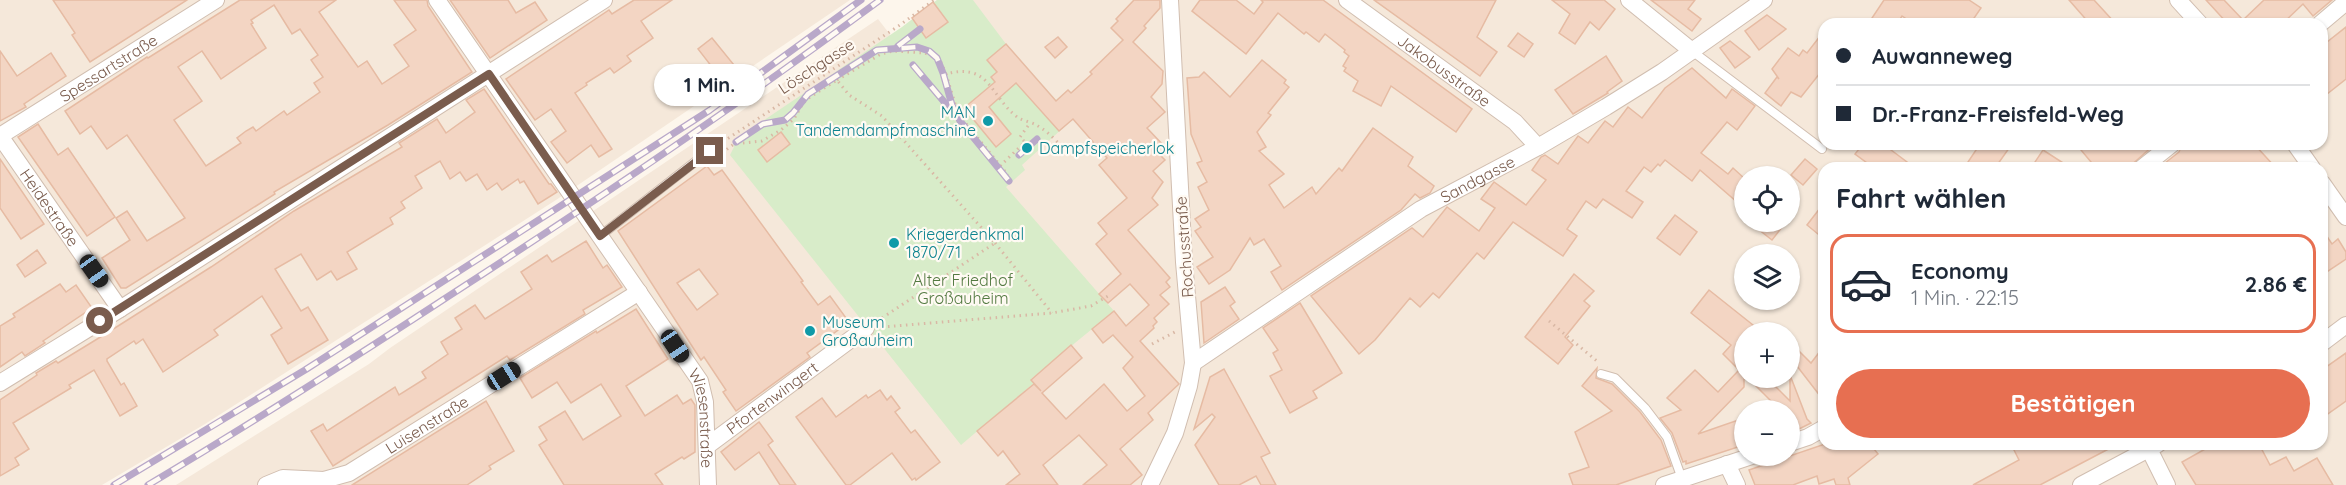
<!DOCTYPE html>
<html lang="de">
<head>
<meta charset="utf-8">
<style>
	body { margin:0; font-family:Quicksand,sans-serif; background:#f6f6f7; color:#1f2937; height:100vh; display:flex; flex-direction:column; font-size:22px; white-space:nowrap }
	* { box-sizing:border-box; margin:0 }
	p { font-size:20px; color:#747a83 }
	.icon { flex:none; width:33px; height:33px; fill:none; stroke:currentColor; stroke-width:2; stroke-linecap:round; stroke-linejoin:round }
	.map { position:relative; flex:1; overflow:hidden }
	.drawer { position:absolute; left:1818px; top:162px; width:510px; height:288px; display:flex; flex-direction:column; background:#fff; border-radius:18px; box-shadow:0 2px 4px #0004 }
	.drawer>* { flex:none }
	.guide { position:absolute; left:1818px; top:18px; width:510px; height:132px; border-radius:18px; box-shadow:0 2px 4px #0004; display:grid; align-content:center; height:132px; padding:0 18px; background:#fff }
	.controls { position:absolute; left:1734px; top:166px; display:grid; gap:12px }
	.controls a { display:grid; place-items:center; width:66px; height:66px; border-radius:50%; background:#fff; box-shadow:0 2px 4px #0004; font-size:30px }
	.end { position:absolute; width:27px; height:27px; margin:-14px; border:8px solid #7a5c4d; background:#fff; box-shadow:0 0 0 3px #fff }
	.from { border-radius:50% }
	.bubble { position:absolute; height:42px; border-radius:21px; background:#fff; box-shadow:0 2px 4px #0004; font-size:20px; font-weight:700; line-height:42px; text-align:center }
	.car { position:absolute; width:18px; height:36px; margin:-18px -9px; border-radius:8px; box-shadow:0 0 4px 2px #0007; background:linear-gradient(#222 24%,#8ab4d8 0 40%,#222 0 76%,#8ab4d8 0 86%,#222 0) }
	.guide b { display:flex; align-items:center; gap:21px; height:57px; font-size:22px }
	.guide b+b { border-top:2px solid #e0e1e3 }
	.guide i { width:15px; height:15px; background:#1f2937 }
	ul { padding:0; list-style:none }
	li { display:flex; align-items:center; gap:18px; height:99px; margin:0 12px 9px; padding:0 6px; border:3px solid transparent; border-radius:18px }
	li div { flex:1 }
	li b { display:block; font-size:22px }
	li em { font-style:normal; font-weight:700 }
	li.selected { border-color:#e76f51 }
	li>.icon { width:54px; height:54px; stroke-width:1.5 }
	h2 { padding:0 18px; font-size:27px; line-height:72px }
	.action { display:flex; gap:12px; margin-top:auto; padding:12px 18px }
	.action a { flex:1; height:69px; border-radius:36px; background:#e76f51; color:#fff; font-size:24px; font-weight:700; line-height:69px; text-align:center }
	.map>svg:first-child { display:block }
</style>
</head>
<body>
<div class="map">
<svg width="2346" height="485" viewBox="0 0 2346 485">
	<rect width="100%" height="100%" fill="#fdf6ec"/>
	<g fill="#f5e8da" fill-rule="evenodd">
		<path d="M0,0H850L556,200L205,424L102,485H0Z"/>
		<path d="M937,0H2346V485H176L369,364L390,348L878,19L892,37ZM1824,24H2322V144H1824ZM1824,168H2322V444H1824ZM1744,177H1790V222H1744ZM1744,255H1790V300H1744ZM1744,333H1790V378H1744ZM1744,411H1790V456H1744Z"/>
	</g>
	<path fill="#d8ecc9" d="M937,0H973L1006,44L1056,100L1068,90L1071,93L1079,85L1087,94L1073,119L1022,165L1025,170L1006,187L1114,311L1031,379L1034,383L961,445L730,155L734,147L733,141L902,27Z"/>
	<g fill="#f3d5c3" stroke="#e6bba3" stroke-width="1.5" fill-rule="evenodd">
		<path d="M53,0H187L90,62L72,35L75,33Z"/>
		<path d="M240,0H336L319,12L358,67L367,61L382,84L409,66L394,45L416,30L394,0H427L428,6L472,72L388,125L274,192L275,194L126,288H121L102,258L130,240L116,218L127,211L147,241L185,218L127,135L107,149L91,126L80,134L65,111L147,57L148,58ZM274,5L292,34L300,29L318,55L311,60L323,77L314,83L320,92L287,115L284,111L256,131L253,127L246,131L237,138L241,143L206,166L174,120L202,101L178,67L202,51L221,79L266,48L251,24L253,23L251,20Z"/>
		<path d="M450,0H508L516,13L535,2L547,20L490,58Z"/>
		<path d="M634,0H672L641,21L653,38L627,56L631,61L614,73L610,68L586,83L587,85L575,93L612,149L599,157L591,145L567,163L551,142L566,131L551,109L535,120L506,79L609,10L612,14Z"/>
		<path d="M1134,0H1160V8L1144,26L1146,28L1133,42L1163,71L1162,84L1151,97L1165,112L1147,128L1163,145L1156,151L1165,160L1153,171L1163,182L1152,198L1158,205L1128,230L1170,278L1166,282L1170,287L1160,295L1169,304L1154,318L1157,322L1153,326L1154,328L1140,341L1179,384L1148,413L1153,420L1120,449L1142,475L1130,485H1083L1107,465L1079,435L1043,465L1058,485H1006L1020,474L1003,451L998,456L977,431L1034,384L1041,391L1031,380L1071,345L1082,358L1042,393L1066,419L1104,384L1127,411L1145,396L1123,368L1133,357L1113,335L1103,343L1092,329L1114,311L1126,326L1149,305L1130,284L1108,303L1099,294L1121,274L1096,244L1107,234L1098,223L1127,198L1099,165L1107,158L1073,119L1059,131L1016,83L989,107L1011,134L996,147L964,108L995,82L991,77L997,72L987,60L1006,44L1056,101L1068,90L1071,93L1092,74L1090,72L1123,40L1111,28L1118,21L1116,19Z"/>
		<path d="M1200,0H1236L1254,14L1263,2L1261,0H1323L1472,109L1456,132L1391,86L1381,106L1353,91L1358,81L1344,71L1346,68L1343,66L1349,56L1344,52L1345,50L1325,34L1319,42L1306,32L1304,34L1278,13L1246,54L1192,11Z"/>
		<path d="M1374,0H1496L1477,37L1497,52L1480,76Z"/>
		<path d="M1552,0H1604L1615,9L1599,30L1590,22L1575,44L1559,33L1570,14Z"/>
		<path d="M1651,0H1695L1688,9L1701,19L1692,31Z"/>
		<path d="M1884,0H1969L1981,8L1970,24H1914L1902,16L1897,24H1868Z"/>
		<path d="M2069,0H2094L2116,24H2090Z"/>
		<path d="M2206,0H2224L2243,20L2264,0H2332L2313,16L2303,4L2282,24H2228Z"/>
		<path d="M933,2L948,22L926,38L912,18Z"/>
		<path d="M1767,15L1786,29L1759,50L1745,31Z"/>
		<path d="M2346,27V79L2322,98V46Z"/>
		<path d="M1824,31V68L1801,97L1791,92L1781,106L1765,93L1777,77L1779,79L1772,69L1788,48L1799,56L1803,50L1807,53Z"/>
		<path d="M1518,33L1533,44L1524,57L1508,46Z"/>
		<path d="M1058,37L1067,47L1055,58L1045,47Z"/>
		<path d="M712,38L734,65L719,76L698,49Z"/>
		<path d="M1730,41L1750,57L1735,68L1720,48Z"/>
		<path d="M0,51L17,76L51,53L66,76L24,104L26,107L0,121Z"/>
		<path d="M1606,56L1622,81L1607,92L1608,93L1573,114L1555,90Z"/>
		<path d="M1262,60L1286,80L1284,83L1289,87L1268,113L1271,115L1257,132L1266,147L1259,151L1284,174L1269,185L1284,208L1312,187L1316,194L1339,168L1342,171L1373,128L1413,157L1408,166L1434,186L1430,193L1420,198L1415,194L1401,210L1282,290L1271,272L1281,266L1264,239L1254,245L1250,238L1230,270L1209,284L1197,267L1213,257L1195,231L1201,227L1195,219L1209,210L1198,187L1207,182L1197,163L1202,161L1191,134L1187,78L1199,77L1204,72L1230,97Z"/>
		<path d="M1692,68L1726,98L1732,89L1755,106L1737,130L1727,122L1701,153L1728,174L1733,168L1744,178V208L1700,170L1692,181L1665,160L1660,166L1658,164L1651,172L1644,167L1626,191L1643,202L1632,218L1603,199L1596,208L1586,201L1567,229L1577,236L1563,256L1513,222L1484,259L1477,253L1439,298L1433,293L1420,307L1410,298L1375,340L1359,354L1311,296L1412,228L1423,237L1447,207L1479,231L1495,208L1481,199L1494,182L1526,205L1546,180L1532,170L1541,157L1545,155L1558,164L1578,136L1588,143L1605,121L1613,127L1628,107L1642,118L1665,88Z"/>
		<path d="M484,89L549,184H551L557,192L538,204L524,181L520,183L518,179L502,190L497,183L487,190L477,174L466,181L460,172L450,179L440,161L415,176L422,188L401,202L405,208L390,218L393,224L347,252L357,269L337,280L331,271L317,280L301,254L275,269L301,311L308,307L328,340L288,364L271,335L282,328L262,296L214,330L218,335L163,372L143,339L136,344L134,341L107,359V361L121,385L124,383L137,406L120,416L94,370L69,385L71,388L13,423L29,449L15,458L19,465L0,476V400L37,375L36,373L56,361L58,363L107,333L211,267L294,211L402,147L399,143L437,119L446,133L475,112L466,100Z"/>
		<path d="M38,124L58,155L68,148L115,217L87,236L18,137Z"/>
		<path d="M781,132L790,144L767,162L758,150Z"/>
		<path d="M1863,144H1883L1915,168H1874L1855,154Z"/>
		<path d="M1980,144H2012L1995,168H1964Z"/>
		<path d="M2076,144H2155L2128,168H2096Z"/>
		<path d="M2182,144H2254L2276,168H2169L2165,163L2179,152Z"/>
		<path d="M2043,150L2071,168H2031Z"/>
		<path d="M0,159L44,224L21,239L0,208Z"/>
		<path d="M1805,159L1817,169L1803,185L1791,175Z"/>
		<path d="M707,166L714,175L722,170L803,281L801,282L818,305L830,296L849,322L807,353L810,357L736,411L723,392L726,390L704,357L701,360L618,231ZM699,269L718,294L697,310L677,283Z"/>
		<path d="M1824,203V239L1807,225Z"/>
		<path d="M1675,215L1697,232L1680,255L1657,238Z"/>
		<path d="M1749,222H1786L1772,240Z"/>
		<path d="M2322,229L2332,244L2338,239L2346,252V259L2322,275Z"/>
		<path d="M586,241L603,268L607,265L622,287L583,310L585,314L510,360L507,356L333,466L311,431L323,424L327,431L395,387L399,395L426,378L422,372L448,354L441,342L462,329L455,318L475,305L485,319L532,289L521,272L547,255L552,262Z"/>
		<path d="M37,250L46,263L25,277L17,265Z"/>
		<path d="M1574,274L1594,291L1584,301L1590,306L1565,337L1573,345L1558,364L1525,337Z"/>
		<path d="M60,284L66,292L76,285L92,308L43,341L45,343L25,356L22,352L0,367V326L15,317L13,314Z"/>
		<path d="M1225,287L1235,302L1230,306L1239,319L1204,343L1201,302Z"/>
		<path d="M1709,290L1763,333H1744V387L1698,434L1744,418V445L1686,464V461L1683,462L1672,433L1660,418L1681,410L1667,398L1695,370L1718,392L1739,370L1723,354L1731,345L1691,313Z"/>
		<path d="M1300,303L1342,373L1313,391L1317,398L1290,413L1270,376L1282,370L1273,353L1278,350L1263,328Z"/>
		<path d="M636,309L668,359L626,386L645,416L677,395L683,404L691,399L695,405V452L684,459L682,457L655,474L663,485H564L539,445L547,440L539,427L565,411L583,440L621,416L601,384L571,403L557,382L532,398L520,378L596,331L597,333Z"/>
		<path d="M1790,342L1811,363L1824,346V401L1790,357Z"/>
		<path d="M2346,353V401L2322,418V370Z"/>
		<path d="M1597,368L1596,378L1612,384L1640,412L1661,440L1671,466L1616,485H1573L1569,474L1589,467L1575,432L1612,411L1582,386Z"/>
		<path d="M1224,369L1270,453L1261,457L1276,485H1261L1256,476L1239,485H1219L1195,445L1215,417L1212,414L1194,429L1210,377Z"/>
		<path d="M1790,375L1807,419L1811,423L1799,429L1797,427L1790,430V411H1781L1748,378H1767L1790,401Z"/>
		<path d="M880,390L887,400L891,396L900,408L895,412L911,433L915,430L940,462L916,480L915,478L912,480L892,453L850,485H846L796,417L822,398L836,417L866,395L868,398Z"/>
		<path d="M486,401L514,451L489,466L491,469L467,485H352Z"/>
		<path d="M759,422L773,441L768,445L796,485H780L759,452L735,470L721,452Z"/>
		<path d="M1825,444H1870L1878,454L1848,478L1850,485H1836L1834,479L1819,484L1817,476L1793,485H1755L1749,470Z"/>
		<path d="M2011,444H2118L2040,485H1973L2019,460Z"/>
		<path d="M2214,444H2259L2270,465L2286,457L2294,471L2317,458L2333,485H2196L2182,462Z"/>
	</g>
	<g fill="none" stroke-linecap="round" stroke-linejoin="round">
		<g stroke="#d1beb0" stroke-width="10">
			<g id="service">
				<path d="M1692,51L1822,149"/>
				<path d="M600,236L709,151"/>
				<path d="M1601,374L1615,378L1645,408L1667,437L1682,479"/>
			</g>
		</g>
		<g stroke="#d1beb0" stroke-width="18">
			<g id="minor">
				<path id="s1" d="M437,0L700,381L705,402L708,485"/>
				<path id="s2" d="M1347,0L1515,122L1538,147"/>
				<path d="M1629,0L1692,51"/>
				<path d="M2178,0L2200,24"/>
				<path d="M2320,24L2346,2"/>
				<path id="s3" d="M0,136L216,0"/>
				<path id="s4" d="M0,136L120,309"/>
				<path d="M2295,144L2312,168"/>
				<path d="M2142,168L2172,144"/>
				<path d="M2322,183L2346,217"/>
				<path d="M2322,343L2346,325"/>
				<path id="s5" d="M1193,363L1421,209L1538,147L1606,107L1662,72L1764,0"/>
				<path d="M0,383L120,309L604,0"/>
				<path d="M1790,443L1808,437L1824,428"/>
				<path id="s6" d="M707,446L866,328"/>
				<path d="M2149,449L2167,485"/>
				<path d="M1727,464L1737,485"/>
				<path id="s7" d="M266,485L283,478L324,480L349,473L639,292"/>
				<path d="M1150,485L1175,433L1189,386L1193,363L1184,262L1170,0"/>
				<path d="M1664,485L1752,456"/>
				<path d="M2081,485L2158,444"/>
			</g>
		</g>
		<g stroke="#d9b8a5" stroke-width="3" stroke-dasharray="1.5 4.5" stroke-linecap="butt">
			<path d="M946,74L956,107L963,120L1008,175"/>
			<path d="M837,80L881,54L893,51L925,53L940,60L946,74C990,62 990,96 1017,117C1023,121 1032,122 1038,126C1049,132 1058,143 1066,151"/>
			<path d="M718,145L900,25L934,0"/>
			<path d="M722,153L734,144L762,141L781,130L794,119L803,103L810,97L837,80L849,95L882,116L995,243L879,320"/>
			<path d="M1000,166L1025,142L1020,137L1030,123"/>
			<path d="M995,243L1052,313"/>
			<path d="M1549,321L1598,362"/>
			<path d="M882,327L1052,313L1091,306L1108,296"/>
			<path d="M1152,344L1175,332"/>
		</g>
		<use href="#service" stroke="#fff" stroke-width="8"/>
		<use href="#minor" stroke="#fff" stroke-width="16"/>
		<g stroke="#b9a8c9" stroke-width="7">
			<g id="rail">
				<path d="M898,46L920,29"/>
				<path d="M913,65L951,110"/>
				<path d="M736,142L763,124L785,120L793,113L808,94L877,50L917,47L929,51L937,58L943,73L952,105L960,121L1009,181"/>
				<path d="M1019,155L1037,139"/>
				<path d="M114,485L305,370L710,110L861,0"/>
				<path d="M148,485C252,423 354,358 455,292C599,199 742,102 880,0"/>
			</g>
		</g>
		<use href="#rail" stroke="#fffaf3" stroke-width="4.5" stroke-dasharray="14" stroke-linecap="butt"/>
	</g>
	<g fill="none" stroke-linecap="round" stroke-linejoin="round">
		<path stroke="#7a5c4d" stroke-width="8" d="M100,321L489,74L600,236L710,151"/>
	</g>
	<g fill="#0f9aa8" stroke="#fffaf3" stroke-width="2">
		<circle cx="988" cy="121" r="6"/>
		<circle cx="1027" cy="148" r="6"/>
		<circle cx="894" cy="243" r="6"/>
		<circle cx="810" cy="331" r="6"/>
	</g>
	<g text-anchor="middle" stroke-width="4.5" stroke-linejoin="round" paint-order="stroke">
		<g font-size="16" fill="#7a5c4d" stroke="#fffaf3">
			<text transform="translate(816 66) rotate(-33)" y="6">Löschgasse</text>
			<text dy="6" stroke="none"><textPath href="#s3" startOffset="128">Spessartstraße</textPath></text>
			<text dy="6" stroke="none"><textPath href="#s2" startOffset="120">Jakobusstraße</textPath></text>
			<text dy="6" stroke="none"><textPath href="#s5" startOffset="339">Sandgasse</textPath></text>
			<text dy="6" stroke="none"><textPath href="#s4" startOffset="87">Heidestraße</textPath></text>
			<text transform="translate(1184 247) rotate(-94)" y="6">Rochusstraße</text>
			<text dy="6" stroke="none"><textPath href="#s6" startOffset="81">Pfortenwingert</textPath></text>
			<text dy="6" stroke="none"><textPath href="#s1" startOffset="500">Wiesenstraße</textPath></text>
			<text dy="6" stroke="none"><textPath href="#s7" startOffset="177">Luisenstraße</textPath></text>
		</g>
		<g font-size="16" fill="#0d838f" stroke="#fffaf3" text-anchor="start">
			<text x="976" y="118" text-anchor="end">MAN<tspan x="976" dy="18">Tandemdampfmaschine</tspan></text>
			<text x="1039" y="154">Dampfspeicherlok</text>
			<text x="906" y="240">Kriegerdenkmal<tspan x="906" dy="18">1870/71</tspan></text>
			<text x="822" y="328">Museum<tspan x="822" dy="18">Großauheim</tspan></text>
		</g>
		<g font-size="16" fill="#537a41" stroke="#fffaf3">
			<text x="963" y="286">Alter Friedhof<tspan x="963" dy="18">Großauheim</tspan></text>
		</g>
	</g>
</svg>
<div class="controls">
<a><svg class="icon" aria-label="locate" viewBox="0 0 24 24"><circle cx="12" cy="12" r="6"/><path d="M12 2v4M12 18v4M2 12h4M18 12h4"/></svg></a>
<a><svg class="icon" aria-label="layers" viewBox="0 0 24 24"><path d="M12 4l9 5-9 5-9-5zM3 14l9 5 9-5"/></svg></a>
<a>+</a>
<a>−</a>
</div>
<i class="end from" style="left:100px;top:321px"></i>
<i class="end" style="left:710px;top:151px"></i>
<div class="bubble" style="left:654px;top:64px;width:111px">1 Min.</div>
<i class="car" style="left:94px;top:271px;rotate:145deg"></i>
<i class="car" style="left:675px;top:346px;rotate:146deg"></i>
<i class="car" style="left:504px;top:376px;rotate:58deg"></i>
<div class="guide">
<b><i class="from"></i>Auwanneweg</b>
<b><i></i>Dr.-Franz-Freisfeld-Weg</b>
</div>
<section class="drawer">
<h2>Fahrt wählen</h2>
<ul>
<li class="selected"><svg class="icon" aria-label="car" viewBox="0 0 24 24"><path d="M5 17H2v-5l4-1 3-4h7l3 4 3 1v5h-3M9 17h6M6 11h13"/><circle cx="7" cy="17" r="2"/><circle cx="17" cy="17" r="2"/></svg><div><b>Economy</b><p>1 Min. · 22:15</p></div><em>2.86 €</em></li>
</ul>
<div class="action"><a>Bestätigen</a></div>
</section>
</div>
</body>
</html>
